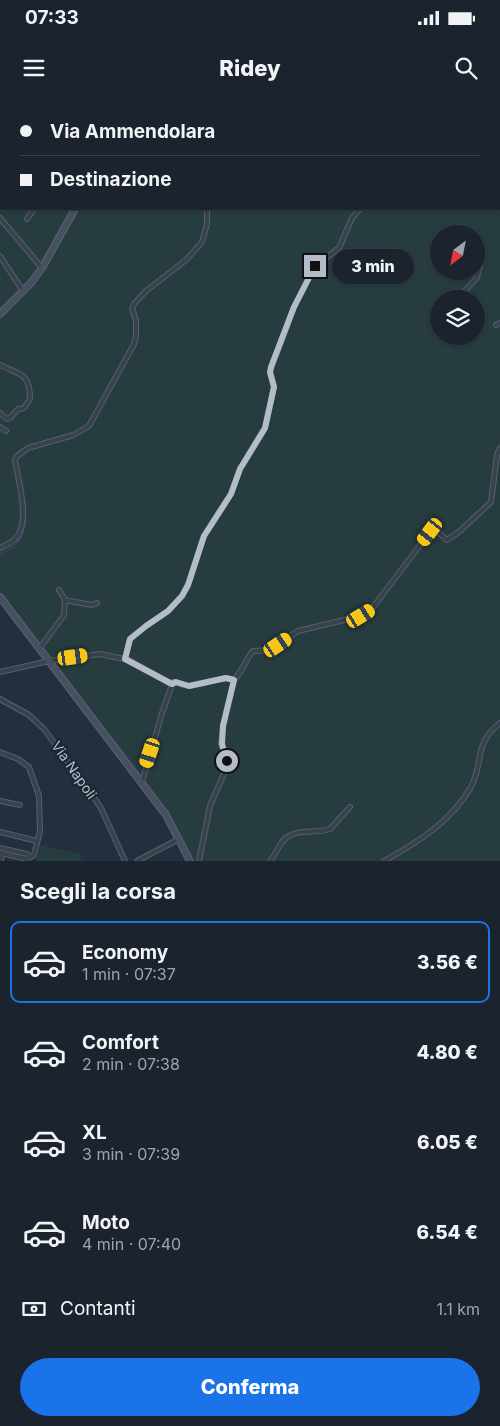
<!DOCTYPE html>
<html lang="it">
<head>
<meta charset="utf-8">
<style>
	body { margin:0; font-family:Inter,sans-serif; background:#282f3a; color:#f1f3f6; height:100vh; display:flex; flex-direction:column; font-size:19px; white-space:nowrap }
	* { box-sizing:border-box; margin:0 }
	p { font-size:16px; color:#a0a4aa }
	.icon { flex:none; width:28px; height:28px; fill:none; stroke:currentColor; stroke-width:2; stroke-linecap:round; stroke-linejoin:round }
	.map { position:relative; height:761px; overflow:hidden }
	.sheet { display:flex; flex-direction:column; background:#1b232e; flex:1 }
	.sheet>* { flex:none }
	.banner { position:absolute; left:0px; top:0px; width:500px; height:110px; box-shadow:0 1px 4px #0004,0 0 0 1px #39404a; display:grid; align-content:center; height:110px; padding:0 20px; background:#1b232e }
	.needle { width:32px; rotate:212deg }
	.tools { position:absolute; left:430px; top:125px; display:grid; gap:10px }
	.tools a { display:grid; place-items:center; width:55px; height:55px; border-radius:50%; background:#1b232e; box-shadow:0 1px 4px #0004,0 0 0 1px #39404a; font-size:25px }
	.end { position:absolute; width:22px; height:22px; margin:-11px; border:6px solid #b4bcc9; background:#111; box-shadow:0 0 0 2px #111 }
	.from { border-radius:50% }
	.bubble { position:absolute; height:35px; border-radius:18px; background:#1b232e; box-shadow:0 1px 4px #0004,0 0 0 1px #39404a; font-size:16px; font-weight:800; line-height:35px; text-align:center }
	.car { position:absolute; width:15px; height:30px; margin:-15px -8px; border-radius:6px; box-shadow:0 0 4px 1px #0007; background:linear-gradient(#f5c518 24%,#345 0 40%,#f5c518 0 76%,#345 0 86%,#f5c518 0) }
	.banner b { display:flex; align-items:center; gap:18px; height:48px; font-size:19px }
	.banner b+b { border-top:1px solid #39404a }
	.banner i { width:12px; height:12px; background:#f1f3f6 }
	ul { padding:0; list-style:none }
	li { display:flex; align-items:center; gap:15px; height:82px; margin:0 10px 8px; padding:0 10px; border:2px solid transparent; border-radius:10px }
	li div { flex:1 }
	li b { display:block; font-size:19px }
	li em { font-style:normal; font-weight:800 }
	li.current { border-color:#1a73e8 }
	li>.icon { width:45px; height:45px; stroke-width:1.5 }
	h2 { padding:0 20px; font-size:22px; line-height:60px }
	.pay { display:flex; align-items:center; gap:12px; height:55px; padding:0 20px; font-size:19px }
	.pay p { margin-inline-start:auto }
	.primary-button { display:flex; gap:10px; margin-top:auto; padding:10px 20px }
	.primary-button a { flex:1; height:58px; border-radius:30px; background:#1a73e8; color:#fff; font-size:20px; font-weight:800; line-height:58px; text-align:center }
	.status { display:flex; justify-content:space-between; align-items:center; height:35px; padding:0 25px; background:#1b232e; direction:ltr }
	.status svg { height:14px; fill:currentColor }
	header { display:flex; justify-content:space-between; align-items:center; height:65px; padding:0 20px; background:#1b232e; font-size:22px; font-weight:800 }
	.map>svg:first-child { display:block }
</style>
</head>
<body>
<div class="status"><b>07:33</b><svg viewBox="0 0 49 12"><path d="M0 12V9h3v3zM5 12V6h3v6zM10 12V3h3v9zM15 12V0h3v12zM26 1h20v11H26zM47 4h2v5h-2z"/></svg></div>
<header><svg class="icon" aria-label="menu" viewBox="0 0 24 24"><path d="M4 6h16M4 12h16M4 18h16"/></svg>Ridey<svg class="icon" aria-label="search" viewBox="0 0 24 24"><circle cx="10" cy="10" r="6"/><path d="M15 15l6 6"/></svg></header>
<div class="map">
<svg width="500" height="761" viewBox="0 0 500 761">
	<rect width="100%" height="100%" fill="#242f3e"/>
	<g fill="#263c3f" fill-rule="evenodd">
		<path d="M0,0H500V761H188L162,712L0,501ZM1,1H499V109H1ZM439,134H476V171H439ZM439,199H476V236H439Z"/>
		<path d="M40,745L81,754L80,759L86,761H36Z"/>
	</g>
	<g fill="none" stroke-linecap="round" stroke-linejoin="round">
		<path stroke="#394c67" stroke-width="1" d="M0,454C6,451 13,448 17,443C28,430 27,411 24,396"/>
		<g stroke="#565f6c" stroke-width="6">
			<g id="street">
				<path d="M403,1L405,0"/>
				<path d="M0,36L1,35"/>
				<path d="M0,64L1,66"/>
				<path d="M0,118L42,168"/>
				<path d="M27,119L34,109"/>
				<path d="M0,156L23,191"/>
				<path d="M457,199L476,179L480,167"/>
				<path d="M496,225L500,223"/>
				<path d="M0,265C21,275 30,273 30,299L24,308L18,309L10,318L7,319L0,313"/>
				<path d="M0,327L6,331"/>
				<path d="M0,448C4,446 10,444 14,440C32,425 18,380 15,360L17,356L28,348L73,335L89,326L134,244L136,236V221L132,208L134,204L146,191L186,160L202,142L207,124V109"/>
				<path d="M65,500L92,505L97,503"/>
				<path d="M40,548L64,515L65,500L59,490"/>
				<path d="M125,559L130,539L146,526L168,511L182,496L188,485L204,436L231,394L240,369L265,328L274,287L270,272L294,207L315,166L339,148L352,118L360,109"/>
				<path d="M0,572L49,561L100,554L129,560L171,584"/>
				<path d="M234,580C242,572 246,559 253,551L270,550L298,531L361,516L371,510L430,432C438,430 441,435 447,440L460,431L491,402L497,355L500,348"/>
				<path d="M0,599L29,615L44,629L90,692L101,708L125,761"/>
				<path d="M0,652L18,659L29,667L39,696L40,731L34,755L27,759L0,753"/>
				<path d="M142,682L162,613L173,582L189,586L226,578L234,580L223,626L221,644L227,661L226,669L210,706L199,761"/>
				<path d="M0,701L20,705"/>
				<path d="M0,732L37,741"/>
				<path d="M0,748L27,754L30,757"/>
				<path d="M1,761L2,753"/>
				<path d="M137,761L179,739"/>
				<path d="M270,761C277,754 278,744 286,738C298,728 316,734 330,729L350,707"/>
				<path d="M384,761C418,742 451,722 471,687C484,663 473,644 500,623"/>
			</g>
		</g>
		<g stroke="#565f6c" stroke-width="8">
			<g id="secondary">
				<path d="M100,1L101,0"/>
				<path d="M0,214L31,183L42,168L75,109"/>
				<path d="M0,497L166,715L190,761"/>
			</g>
		</g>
		<use href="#street" stroke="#38414e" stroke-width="4"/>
		<use href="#secondary" stroke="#465061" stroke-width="5.5"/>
	</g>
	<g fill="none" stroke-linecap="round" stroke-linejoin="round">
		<path stroke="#b4bcc9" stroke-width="6" d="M227,661L222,644L223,626L234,580L226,578L189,586L176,582L172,584L125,559L130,539L146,526L168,511L182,496L188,485L204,436L231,394L240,369L265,328L274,287L270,272L271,267L294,207L315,166"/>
	</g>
	<g text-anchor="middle" stroke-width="4.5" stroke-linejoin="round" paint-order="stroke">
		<g font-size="14" fill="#b4bcc9" stroke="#1d2633">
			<text transform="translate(74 670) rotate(55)" y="5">Via Napoli</text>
		</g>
	</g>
</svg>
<div class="tools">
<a><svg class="needle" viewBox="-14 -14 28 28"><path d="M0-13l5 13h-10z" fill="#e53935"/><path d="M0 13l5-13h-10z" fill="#a0a4aa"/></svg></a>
<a><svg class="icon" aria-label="layers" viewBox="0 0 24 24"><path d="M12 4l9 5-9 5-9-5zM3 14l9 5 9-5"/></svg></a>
</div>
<i class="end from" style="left:227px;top:661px"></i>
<i class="end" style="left:315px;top:166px"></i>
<div class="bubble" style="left:332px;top:149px;width:82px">3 min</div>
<i class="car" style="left:430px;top:432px;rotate:217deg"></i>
<i class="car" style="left:361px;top:516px;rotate:59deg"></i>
<i class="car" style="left:278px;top:545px;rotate:56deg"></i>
<i class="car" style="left:73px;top:557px;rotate:82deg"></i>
<i class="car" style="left:150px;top:653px;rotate:198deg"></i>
<div class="banner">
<b><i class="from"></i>Via Ammendolara</b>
<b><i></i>Destinazione</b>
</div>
</div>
<section class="sheet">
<h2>Scegli la corsa</h2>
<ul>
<li class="current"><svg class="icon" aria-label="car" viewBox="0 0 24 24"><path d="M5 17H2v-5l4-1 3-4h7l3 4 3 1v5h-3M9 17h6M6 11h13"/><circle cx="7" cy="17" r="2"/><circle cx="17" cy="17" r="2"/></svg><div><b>Economy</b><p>1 min · 07:37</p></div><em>3.56 €</em></li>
<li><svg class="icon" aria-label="car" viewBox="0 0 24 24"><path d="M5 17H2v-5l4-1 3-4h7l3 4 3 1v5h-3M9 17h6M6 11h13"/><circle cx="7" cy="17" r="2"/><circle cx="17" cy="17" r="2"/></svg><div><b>Comfort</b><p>2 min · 07:38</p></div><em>4.80 €</em></li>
<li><svg class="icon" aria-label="car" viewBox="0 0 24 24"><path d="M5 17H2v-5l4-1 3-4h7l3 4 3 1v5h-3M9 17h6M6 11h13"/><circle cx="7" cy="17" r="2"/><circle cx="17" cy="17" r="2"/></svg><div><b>XL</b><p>3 min · 07:39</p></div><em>6.05 €</em></li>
<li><svg class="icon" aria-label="car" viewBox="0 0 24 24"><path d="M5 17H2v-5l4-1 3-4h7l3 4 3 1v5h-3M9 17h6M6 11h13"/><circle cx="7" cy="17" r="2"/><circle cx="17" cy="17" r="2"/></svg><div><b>Moto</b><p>4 min · 07:40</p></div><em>6.54 €</em></li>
</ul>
<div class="pay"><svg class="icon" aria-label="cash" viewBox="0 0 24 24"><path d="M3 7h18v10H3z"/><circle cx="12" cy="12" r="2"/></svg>Contanti<p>1.1 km</p></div>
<div class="primary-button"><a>Conferma</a></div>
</section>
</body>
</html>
